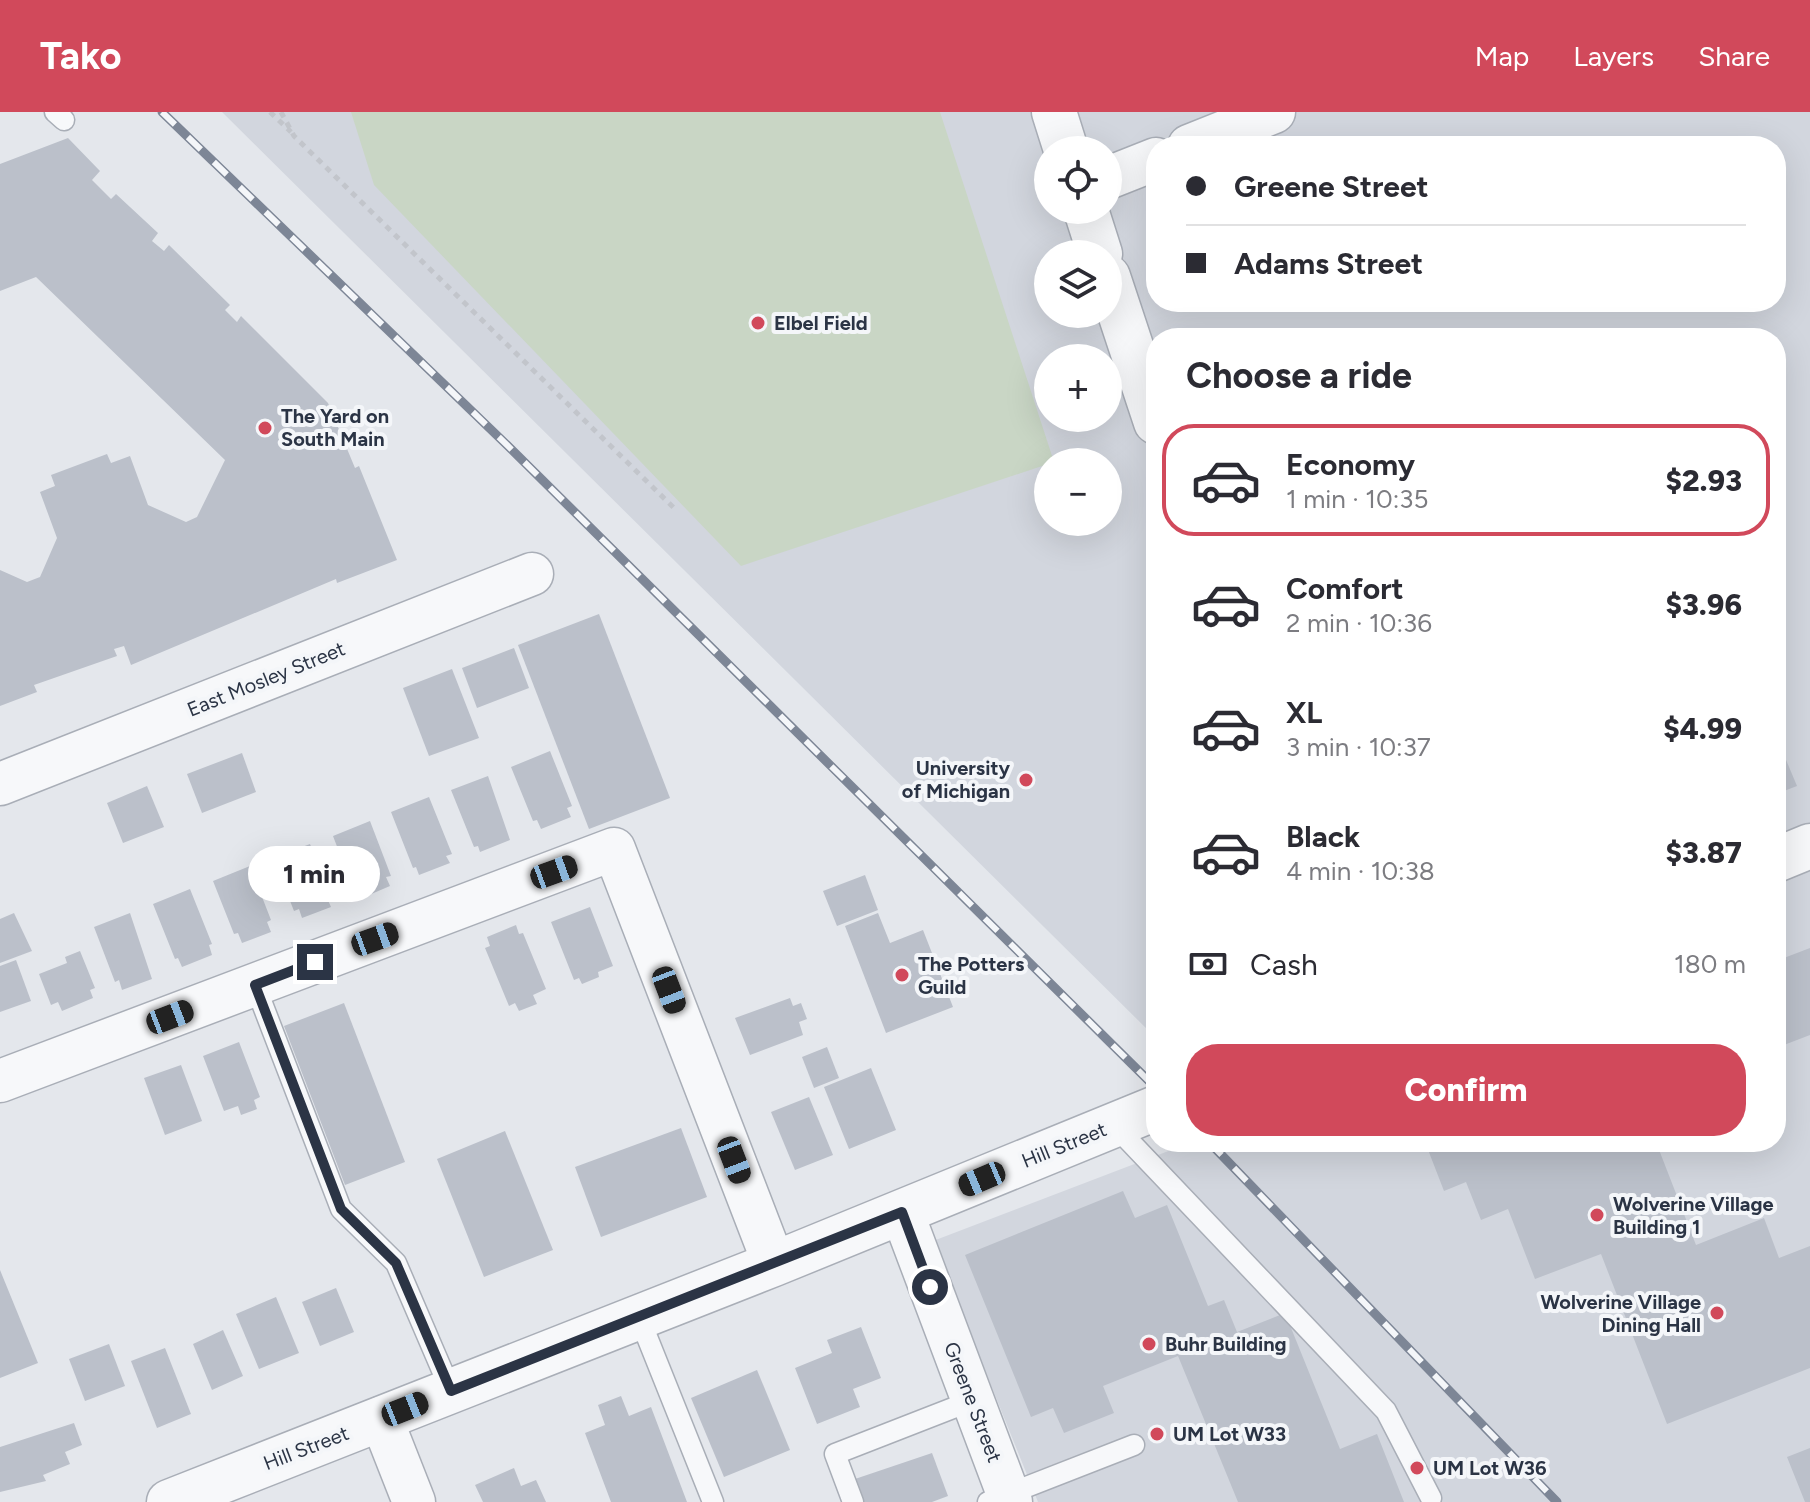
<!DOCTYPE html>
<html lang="en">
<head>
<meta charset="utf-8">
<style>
	body { margin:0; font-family:Figtree,sans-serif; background:#f2f2f3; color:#2b2b33; height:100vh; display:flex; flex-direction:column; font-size:30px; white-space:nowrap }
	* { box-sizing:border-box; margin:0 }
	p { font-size:26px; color:#7c7c81 }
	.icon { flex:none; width:44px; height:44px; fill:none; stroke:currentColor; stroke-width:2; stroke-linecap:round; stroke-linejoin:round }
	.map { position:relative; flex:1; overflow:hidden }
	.details { position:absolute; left:1146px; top:216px; width:640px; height:824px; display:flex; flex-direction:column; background:#fff; border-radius:32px; box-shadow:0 8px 32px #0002 }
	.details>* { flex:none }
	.guide { position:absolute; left:1146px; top:24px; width:640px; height:176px; border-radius:32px; box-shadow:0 8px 32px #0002; display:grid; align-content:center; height:176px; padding:0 40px; background:#fff }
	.fabs { position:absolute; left:1034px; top:24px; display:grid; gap:16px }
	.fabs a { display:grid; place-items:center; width:88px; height:88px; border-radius:50%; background:#fff; box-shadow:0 8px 32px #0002; font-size:40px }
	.end { position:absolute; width:36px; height:36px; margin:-18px; border:10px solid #2b3445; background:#fff; box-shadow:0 0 0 4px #fff }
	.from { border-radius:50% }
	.bubble { position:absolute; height:56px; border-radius:28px; background:#fff; box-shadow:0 8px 32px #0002; font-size:26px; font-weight:800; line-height:56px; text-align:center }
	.car { position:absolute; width:24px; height:48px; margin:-24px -12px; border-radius:10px; box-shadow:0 0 6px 2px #0007; background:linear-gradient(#222 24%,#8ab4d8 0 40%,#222 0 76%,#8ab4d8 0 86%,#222 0) }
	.guide b { display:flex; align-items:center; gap:28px; height:76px; font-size:30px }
	.guide b+b { border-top:2px solid #e1e1e2 }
	.guide i { width:20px; height:20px; background:#2b2b33 }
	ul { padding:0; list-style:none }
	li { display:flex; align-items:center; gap:24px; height:112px; margin:0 16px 12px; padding:0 24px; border:4px solid transparent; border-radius:32px }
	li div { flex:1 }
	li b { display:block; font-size:30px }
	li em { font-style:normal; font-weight:800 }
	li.active { border-color:#d1495b }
	li>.icon { width:72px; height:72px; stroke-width:1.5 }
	h2 { padding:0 40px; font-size:36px; line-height:96px }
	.pay { display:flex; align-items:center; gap:20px; height:88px; padding:0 40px; font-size:30px }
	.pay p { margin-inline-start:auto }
	.primary-button { display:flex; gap:16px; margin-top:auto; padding:16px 40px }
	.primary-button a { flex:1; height:92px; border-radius:32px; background:#d1495b; color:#fff; font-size:32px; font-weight:800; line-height:92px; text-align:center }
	header { display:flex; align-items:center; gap:48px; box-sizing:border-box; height:112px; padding:0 40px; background:#d1495b; color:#fff }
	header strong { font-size:38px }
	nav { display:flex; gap:44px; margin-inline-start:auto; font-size:28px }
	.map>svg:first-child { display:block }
</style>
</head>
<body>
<header>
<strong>Tako</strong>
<nav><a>Map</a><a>Layers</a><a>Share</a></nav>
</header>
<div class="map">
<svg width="1810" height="1390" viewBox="0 0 1810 1390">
	<rect width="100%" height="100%" fill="#e4e7ec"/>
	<path fill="#d2d6de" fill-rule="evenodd" d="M222,0H1810V1390H1038L933,1129L1192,1030H1776V226H1156V926ZM1156,34H1776V190H1156ZM1048,38H1108V98H1048ZM1048,142H1108V202H1048ZM1048,246H1108V306H1048ZM1048,350H1108V410H1048Z"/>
	<path fill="#c9d6c5" d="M351,0H940L1054,350L741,454L374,73Z"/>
	<g fill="#bbc0ca">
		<path d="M68,26L100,59L92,68L111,87L116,82L158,121L152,129L164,139L169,133L230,193L225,198L237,210L241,204L328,291L355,356L359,354L397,448L337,471L336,467L131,553L124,534L114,537L117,544L34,573L37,580L0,594V458L27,470L40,465L57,426L40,380L55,374L51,363L107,342L111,351L130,344L148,393L186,410L197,405L225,348L36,165L0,179V52Z"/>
		<path d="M599,502L670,686L589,717L518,533Z"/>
		<path d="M514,536L529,576L477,596L462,556Z"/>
		<path d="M452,557L479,626L429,644L403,576Z"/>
		<path d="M1776,624L1797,674L1776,682Z"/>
		<path d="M550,639L572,694L567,696L571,705L541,717L537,708L533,709L511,655Z"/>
		<path d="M242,641L256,680L202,701L187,662Z"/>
		<path d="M488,664L510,728L480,740L478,734L474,735L451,678Z"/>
		<path d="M147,674L164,715L123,731L107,691Z"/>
		<path d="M429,685L452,742L446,744L450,751L419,763L416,755L413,756L391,700Z"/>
		<path d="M370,709L391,764L386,765L390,774L362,786L358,777L354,779L333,724Z"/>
		<path d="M310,732L331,785L327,786L331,795L302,806L299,797L294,799L273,746Z"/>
		<path d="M250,754L271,808L267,810L271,820L242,831L238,821L234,822L213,769Z"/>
		<path d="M865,763L878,798L837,814L823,779Z"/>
		<path d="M190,777L212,832L209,833L212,843L182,855L178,846L175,847L153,792Z"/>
		<path d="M590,795L613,854L598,860L599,865L582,872L579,866L574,868L551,810Z"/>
		<path d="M14,801L32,839L0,851V807Z"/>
		<path d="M130,801L152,867L122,878L119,868L115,870L94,815Z"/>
		<path d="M878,801L890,831L923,818L953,895L886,921L845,814Z"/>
		<path d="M516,813L519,822L523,821L546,877L533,883L537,892L519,899L515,891L509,894L485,836L490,834L487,825Z"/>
		<path d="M1810,836V923L1776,936V849Z"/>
		<path d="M80,839L95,876L90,878L93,886L62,899L58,890L51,893L39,862L67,851L65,845Z"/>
		<path d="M16,848L31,889L0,900V854Z"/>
		<path d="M790,886L793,894L801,891L807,907L799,910L803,923L750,943L735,906Z"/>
		<path d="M344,891L405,1050L345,1073L284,914Z"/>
		<path d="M239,930L260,985L254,988L257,997L241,1003L238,994L224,999L203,944Z"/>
		<path d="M827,935L839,966L814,976L802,945Z"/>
		<path d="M181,953L202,1009L165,1023L144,966Z"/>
		<path d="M871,956L896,1018L849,1037L824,975Z"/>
		<path d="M809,985L833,1043L795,1058L771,1000Z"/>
		<path d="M681,1016L707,1085L601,1125L575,1055Z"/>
		<path d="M505,1019L553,1138L484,1165L437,1047Z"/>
		<path d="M1425,1030H1656L1696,1133L1764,1106L1779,1146L1810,1134V1256L1667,1312L1601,1142L1535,1167L1508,1097L1481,1108L1466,1070L1444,1079Z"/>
		<path d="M1123,1079L1135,1106L1167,1093L1208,1194L1224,1188L1237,1220L1285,1201L1340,1337L1377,1322L1404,1390H1238L1178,1244L1103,1274L1114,1301L1064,1321L1053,1296L1031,1305L965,1143Z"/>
		<path d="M0,1158L38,1251L0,1266Z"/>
		<path d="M336,1176L354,1220L320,1234L302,1190Z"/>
		<path d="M276,1185L299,1241L259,1257L236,1202Z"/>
		<path d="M861,1215L881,1266L853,1277L860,1295L817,1312L795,1256L832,1241L827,1228Z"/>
		<path d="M223,1218L243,1264L212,1278L193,1232Z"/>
		<path d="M109,1232L125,1274L85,1289L69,1247Z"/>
		<path d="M165,1236L191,1302L157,1316L131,1249Z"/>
		<path d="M757,1258L790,1338L724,1365L691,1286Z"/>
		<path d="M621,1284L629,1304L651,1295L687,1390H611L585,1321L605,1313L598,1293Z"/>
		<path d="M74,1311L82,1333L65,1340L70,1352L43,1363L46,1369L0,1380V1335Z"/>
		<path d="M1810,1336V1390H1805L1787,1345Z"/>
		<path d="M932,1341L948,1384L932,1390H864L855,1367Z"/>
		<path d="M514,1356L521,1374L536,1368L546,1390H483L475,1373Z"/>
	</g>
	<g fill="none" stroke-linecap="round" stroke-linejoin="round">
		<g stroke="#a9aeb7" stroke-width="23">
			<g id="service">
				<path d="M55,0L64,8"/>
				<path d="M255,873L341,1097L396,1151L451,1279"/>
				<path d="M1114,1013L1386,1299L1431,1386"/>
				<path d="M639,1205L713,1390"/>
				<path d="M853,1390L835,1342L971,1289"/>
				<path d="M988,1390L1134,1333"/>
			</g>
		</g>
		<g stroke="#a9aeb7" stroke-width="45">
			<g id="minor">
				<path d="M1189,34L1274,0"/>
				<path d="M1108,66L1156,47"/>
				<path d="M0,672L532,462"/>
				<path d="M0,969L614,737L774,1152"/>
				<path d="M902,1100L1011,1390"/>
				<path d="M381,1306L414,1390"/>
			</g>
		</g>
		<g stroke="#a9aeb7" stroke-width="47">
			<g id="tertiary">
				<path d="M1054,0L1066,38"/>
				<path d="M1086,98L1100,142"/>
				<path d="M1108,165L1156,310"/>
				<path d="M1776,748L1810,734"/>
				<path d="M169,1390L774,1152L1156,996"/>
			</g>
		</g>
		<g stroke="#c2c5cb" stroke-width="5" stroke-dasharray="6 6" stroke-linecap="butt">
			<path d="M270,0L291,20"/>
			<path d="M281,0L294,24L674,396"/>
		</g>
		<use href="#service" stroke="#f7f8fa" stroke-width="20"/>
		<use href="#minor" stroke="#f7f8fa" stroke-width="42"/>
		<use href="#tertiary" stroke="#f7f8fa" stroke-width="44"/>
		<g stroke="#7d8696" stroke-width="9">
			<g id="rail">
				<path d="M162,0L507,333L1156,976"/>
				<path d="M1209,1030L1557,1390"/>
			</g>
		</g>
		<use href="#rail" stroke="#f4f6f9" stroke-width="6" stroke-dasharray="18" stroke-linecap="butt"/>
	</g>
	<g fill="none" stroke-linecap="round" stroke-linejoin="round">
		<path stroke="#2b3445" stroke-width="10" d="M315,850L255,873L341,1097L396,1151L451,1279L902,1100L930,1175"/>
	</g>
	<g fill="#d1495b" stroke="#f4f6f9" stroke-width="3">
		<circle cx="758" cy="211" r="8"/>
		<circle cx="265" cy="316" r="8"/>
		<circle cx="1026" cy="668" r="8"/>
		<circle cx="902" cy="863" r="8"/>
		<circle cx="1597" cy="1103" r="8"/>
		<circle cx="1717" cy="1201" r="8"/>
		<circle cx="1149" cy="1232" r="8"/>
		<circle cx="1157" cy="1322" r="8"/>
		<circle cx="1417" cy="1356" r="8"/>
	</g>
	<g text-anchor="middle" stroke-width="8" stroke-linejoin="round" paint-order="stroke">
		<g font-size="20" font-weight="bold" fill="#2b3445" stroke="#f4f6f9" text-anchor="start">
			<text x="774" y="218">Elbel Field</text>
			<text x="281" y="311">The Yard on<tspan x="281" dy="23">South Main</tspan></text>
			<text x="1010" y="663" text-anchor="end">University<tspan x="1010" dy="23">of Michigan</tspan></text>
			<text x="918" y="859">The Potters<tspan x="918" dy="23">Guild</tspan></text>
			<text x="1613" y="1099">Wolverine Village<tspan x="1613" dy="23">Building 1</tspan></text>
			<text x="1701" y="1197" text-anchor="end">Wolverine Village<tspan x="1701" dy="23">Dining Hall</tspan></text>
			<text x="1165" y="1239">Buhr Building</text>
			<text x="1173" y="1329">UM Lot W33</text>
			<text x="1433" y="1363">UM Lot W36</text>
		</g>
		<g font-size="20" fill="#2b3445" stroke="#f4f6f9">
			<text transform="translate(266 567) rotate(-22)" y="7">East Mosley Street</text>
			<text transform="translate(1064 1033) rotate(-22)" y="7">Hill Street</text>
			<text transform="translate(973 1290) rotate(69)" y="7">Greene Street</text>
			<text transform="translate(306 1336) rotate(-21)" y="7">Hill Street</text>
		</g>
	</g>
</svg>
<div class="fabs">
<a><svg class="icon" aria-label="locate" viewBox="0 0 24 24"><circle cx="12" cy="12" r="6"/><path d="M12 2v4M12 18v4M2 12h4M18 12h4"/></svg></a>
<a><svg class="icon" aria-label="layers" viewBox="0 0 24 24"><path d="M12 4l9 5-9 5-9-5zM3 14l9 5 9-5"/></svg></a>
<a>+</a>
<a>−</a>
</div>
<i class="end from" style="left:930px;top:1175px"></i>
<i class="end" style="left:315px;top:850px"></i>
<div class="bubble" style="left:248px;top:734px;width:132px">1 min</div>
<i class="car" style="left:554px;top:760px;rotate:70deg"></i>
<i class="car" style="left:375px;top:827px;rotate:70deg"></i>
<i class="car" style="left:669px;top:878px;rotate:159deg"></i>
<i class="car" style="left:170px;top:905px;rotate:69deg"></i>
<i class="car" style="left:734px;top:1048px;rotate:159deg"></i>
<i class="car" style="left:982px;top:1067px;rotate:247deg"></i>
<i class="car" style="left:405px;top:1297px;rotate:68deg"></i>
<div class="guide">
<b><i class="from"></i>Greene Street</b>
<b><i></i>Adams Street</b>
</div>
<section class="details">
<h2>Choose a ride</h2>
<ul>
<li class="active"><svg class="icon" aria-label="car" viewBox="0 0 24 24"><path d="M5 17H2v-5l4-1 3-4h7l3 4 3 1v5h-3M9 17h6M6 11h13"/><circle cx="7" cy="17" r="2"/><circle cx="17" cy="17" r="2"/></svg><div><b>Economy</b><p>1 min · 10:35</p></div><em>$2.93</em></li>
<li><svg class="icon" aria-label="car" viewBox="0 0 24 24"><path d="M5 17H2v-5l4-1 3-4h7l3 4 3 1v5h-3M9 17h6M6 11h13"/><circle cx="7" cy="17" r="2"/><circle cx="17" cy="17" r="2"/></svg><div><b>Comfort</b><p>2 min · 10:36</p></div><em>$3.96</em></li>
<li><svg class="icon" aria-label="car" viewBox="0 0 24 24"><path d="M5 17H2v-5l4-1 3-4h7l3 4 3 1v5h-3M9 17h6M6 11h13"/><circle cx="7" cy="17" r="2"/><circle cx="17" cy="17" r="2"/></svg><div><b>XL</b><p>3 min · 10:37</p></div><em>$4.99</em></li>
<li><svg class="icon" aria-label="car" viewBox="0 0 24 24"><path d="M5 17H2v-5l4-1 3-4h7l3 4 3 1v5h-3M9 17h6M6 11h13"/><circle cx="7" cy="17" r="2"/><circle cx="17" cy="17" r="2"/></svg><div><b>Black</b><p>4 min · 10:38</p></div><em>$3.87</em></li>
</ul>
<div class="pay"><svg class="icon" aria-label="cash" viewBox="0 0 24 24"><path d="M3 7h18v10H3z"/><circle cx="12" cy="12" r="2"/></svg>Cash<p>180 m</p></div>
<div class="primary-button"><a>Confirm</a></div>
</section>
</div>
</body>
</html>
